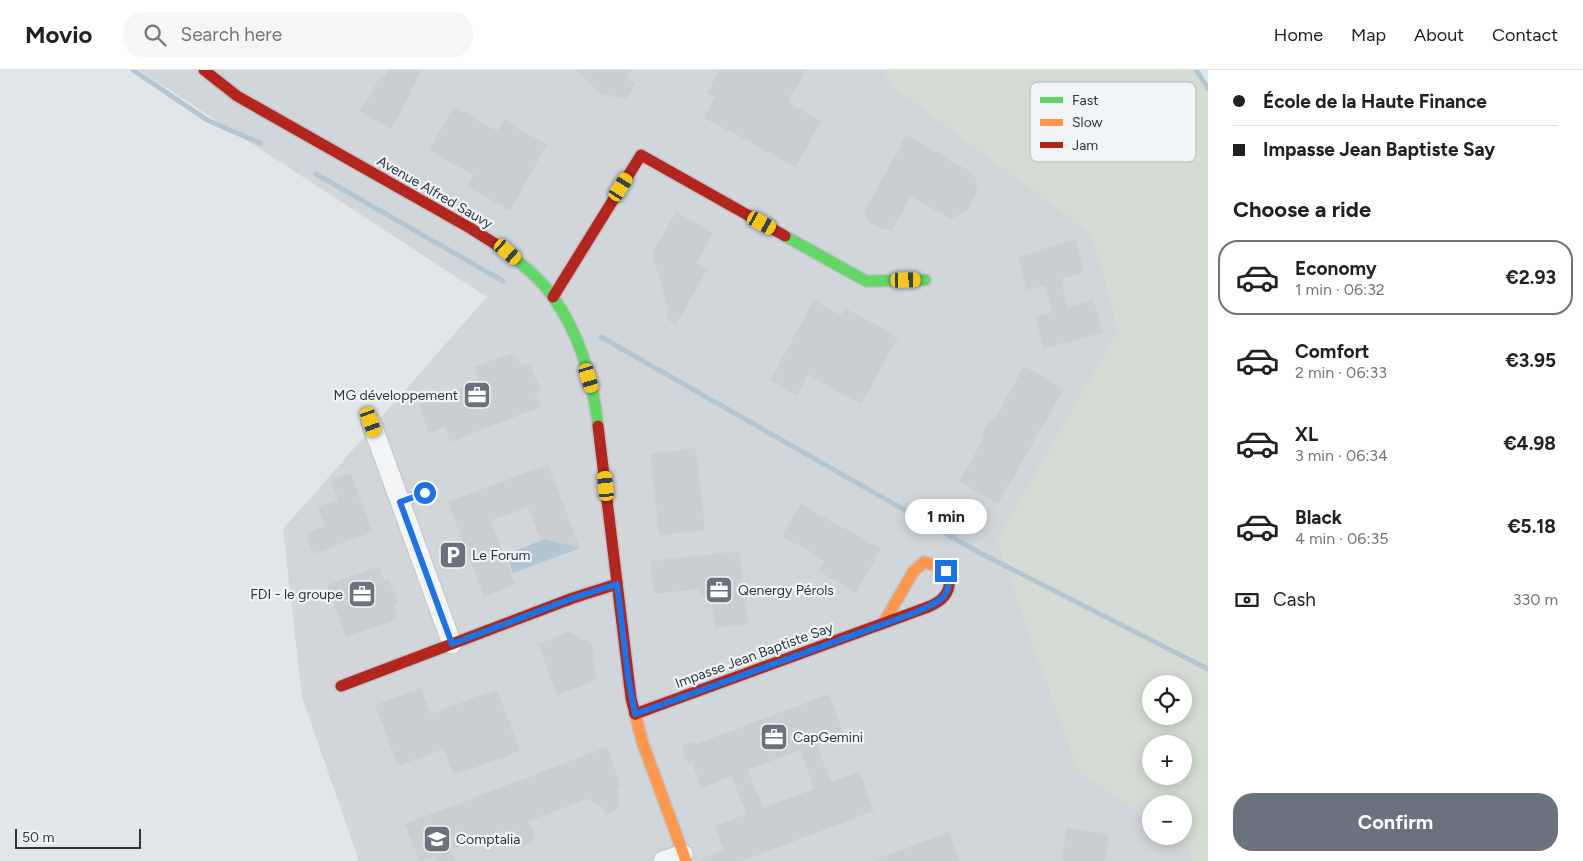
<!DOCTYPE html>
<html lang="en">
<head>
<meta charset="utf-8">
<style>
	body { margin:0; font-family:Figtree,sans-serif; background:#f6f6f6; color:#202124; height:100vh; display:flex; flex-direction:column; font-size:19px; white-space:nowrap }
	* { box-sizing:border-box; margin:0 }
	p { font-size:16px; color:#757577 }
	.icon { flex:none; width:28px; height:28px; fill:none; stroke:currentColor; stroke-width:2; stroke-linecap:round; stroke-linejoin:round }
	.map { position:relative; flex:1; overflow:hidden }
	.details { display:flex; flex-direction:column; background:#fff; width:375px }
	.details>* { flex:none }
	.top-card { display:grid; align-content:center; height:110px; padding:0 25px; background:#fff }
	.controls { position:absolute; left:1142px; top:605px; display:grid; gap:10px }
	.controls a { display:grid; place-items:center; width:50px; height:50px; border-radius:50%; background:#fff; box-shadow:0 2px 12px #0003; font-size:25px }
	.scale { position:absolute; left:15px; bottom:12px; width:126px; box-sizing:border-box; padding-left:5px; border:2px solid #293543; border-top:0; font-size:14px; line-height:18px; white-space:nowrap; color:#293543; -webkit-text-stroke:4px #f1f4f7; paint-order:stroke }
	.end { position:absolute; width:22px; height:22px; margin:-11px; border:6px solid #1a73e8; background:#fff; box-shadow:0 0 0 2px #fff }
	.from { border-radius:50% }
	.bubble { position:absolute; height:35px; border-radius:18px; background:#fff; box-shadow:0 2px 12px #0003; font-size:16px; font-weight:700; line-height:35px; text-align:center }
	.car { position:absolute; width:15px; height:30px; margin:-15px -8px; border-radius:6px; box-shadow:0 0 4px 1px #0007; background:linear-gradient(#f5c518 24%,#345 0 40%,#f5c518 0 76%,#345 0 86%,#f5c518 0) }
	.top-card b { display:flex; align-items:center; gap:18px; height:48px; font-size:19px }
	.top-card b+b { border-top:1px solid #e0e0e0 }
	.top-card i { width:12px; height:12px; background:#202124 }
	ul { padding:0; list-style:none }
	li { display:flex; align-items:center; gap:15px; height:75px; margin:0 10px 8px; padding:0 15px; border:2px solid transparent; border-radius:20px }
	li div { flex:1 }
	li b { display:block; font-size:19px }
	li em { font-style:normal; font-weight:700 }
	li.selected { border-color:#6a737d }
	li>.icon { width:45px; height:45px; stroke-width:1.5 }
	h2 { padding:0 25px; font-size:22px; line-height:60px }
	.pay { display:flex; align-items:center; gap:12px; height:55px; padding:0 25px; font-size:19px }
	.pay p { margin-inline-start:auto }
	.primary-button { display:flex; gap:10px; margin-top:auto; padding:10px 25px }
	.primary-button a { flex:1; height:58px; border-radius:20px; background:#6a737d; color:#fff; font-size:20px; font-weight:700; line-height:58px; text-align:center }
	header { display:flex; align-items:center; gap:30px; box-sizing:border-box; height:70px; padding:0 25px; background:#fff; border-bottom:1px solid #e0e0e0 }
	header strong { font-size:24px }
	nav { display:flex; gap:28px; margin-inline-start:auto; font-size:18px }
	.search { width:350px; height:45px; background:#f6f6f6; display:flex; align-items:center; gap:12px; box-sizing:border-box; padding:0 18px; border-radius:20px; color:#757577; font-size:19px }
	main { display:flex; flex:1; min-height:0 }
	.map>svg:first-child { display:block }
</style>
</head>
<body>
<header>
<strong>Movio</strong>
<div class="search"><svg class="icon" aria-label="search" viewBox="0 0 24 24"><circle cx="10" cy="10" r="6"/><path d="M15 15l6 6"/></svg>Search here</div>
<nav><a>Home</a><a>Map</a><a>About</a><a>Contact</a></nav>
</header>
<main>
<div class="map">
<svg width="1208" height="791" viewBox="0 0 1208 791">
	<rect width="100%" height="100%" fill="#e3e6e8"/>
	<path fill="#d1d6db" d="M139,0H883L896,18L1092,164L1119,260L997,471L1078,700L1151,750V766H1175L1189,776L1193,791H359L302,627L283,459L487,227Z"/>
	<path fill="#d4dcd3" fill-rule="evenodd" d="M883,0H1195L1208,18V791H1193L1189,776L1175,766H1184V734H1151V750L1078,700L997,471L1119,260L1092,164L896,18ZM1151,614H1184V646H1151ZM1151,674H1184V706H1151Z"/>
	<path fill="#b1c5d4" d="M545,469L580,478L513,503L506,484Z"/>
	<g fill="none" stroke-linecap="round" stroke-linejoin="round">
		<g stroke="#b1c5d4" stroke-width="5">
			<path d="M133,0L207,50L260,73"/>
			<path d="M1196,0L1208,18"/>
			<path d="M316,104L503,211"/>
			<path d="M601,267L980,483L1208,599"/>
		</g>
	</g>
	<g fill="#cbced1" fill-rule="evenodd">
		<path d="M389,0H422L409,22L411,23L391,59L360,41L381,5L384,7Z"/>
		<path d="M577,0H631L626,8L635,13L627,28L613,27L599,23Z"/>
		<path d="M720,0H806L788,32L821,51L796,97L704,48L715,27L707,23Z"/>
		<path d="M454,36L497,61L504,50L547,75L510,141L466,116L473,105L429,80Z"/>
		<path d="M906,65L973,103L977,112V119L969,138L960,145L950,149L911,126L892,159L885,160L869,152L864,143Z"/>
		<path d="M676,142L713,163L696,194L707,200L676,255L665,248L669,242L652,183Z"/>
		<path d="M1076,169L1084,202L1062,209L1067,238L1093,230L1103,262L1044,279L1035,247L1052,242L1045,215L1027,220L1018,187Z"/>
		<path d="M814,230L841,245L845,238L898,267L861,334L808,305L797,325L770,310Z"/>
		<path d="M512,283L515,289L518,288L521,296L530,293L541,321L535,323L541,337L450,372L445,357L429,363L419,334L479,312L474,297Z"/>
		<path d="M1024,296L1064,319L998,434L959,412L984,367L981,365L991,348L994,350Z"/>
		<path d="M696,378L705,460L659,465L650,384Z"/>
		<path d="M548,394L580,478L540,468L528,437L491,451L515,514L484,527L448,432Z"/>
		<path d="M351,403L372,462L313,484L306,463L325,456L318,437L338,430L331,410Z"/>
		<path d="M801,434L881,479L856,523L818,501L824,490L782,466Z"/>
		<path d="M739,481L748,554L715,558L712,532L700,526L699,519L654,524L650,491Z"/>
		<path d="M379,496L384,511L389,509L398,533L393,534L398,549L346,567L327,515Z"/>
		<path d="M569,562L592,574L596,610L557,625L538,574Z"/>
		<path d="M421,618L431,644L497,619L520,681L454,705L444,679L398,696L375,635Z"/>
		<path d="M829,624L844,664L817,674L831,712L859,702L874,741L742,791H701V789L724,780L715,756L746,744L731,706L701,718L692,693L688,695L681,676L694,671L696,674ZM800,680L814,719L763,738L748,700Z"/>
		<path d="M607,677L621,716L617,718L620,734L615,741L606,745L605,740L587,729L529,751L535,766L528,774L521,777L520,772L505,760L449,780L455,791H437L435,786L419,791L405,754Z"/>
		<path d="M1066,758L1109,764L1105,791H1062Z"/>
		<path d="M949,762L960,791H875L874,790Z"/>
	</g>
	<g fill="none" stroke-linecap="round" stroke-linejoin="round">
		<g stroke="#c1c4c6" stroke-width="12">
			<path id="lane" d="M400,432L425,423"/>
		</g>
		<g stroke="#c1c4c6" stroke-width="21">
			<g id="street">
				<path d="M371,352L452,574"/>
				<path d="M663,791L683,784"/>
			</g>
		</g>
		<g stroke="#c1c4c6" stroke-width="14">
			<g id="fast">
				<path d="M785,166L866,211L925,210"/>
				<path d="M515,189C529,200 543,212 553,227C580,265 593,310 598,356"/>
			</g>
		</g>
		<g stroke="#c1c4c6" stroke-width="14">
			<g id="slow">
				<path d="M883,554L913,502L924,492L941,497L948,506"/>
				<path d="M635,644L643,674L686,791"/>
			</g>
		</g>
		<g stroke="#c1c4c6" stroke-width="14">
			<g id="jam">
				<path d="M204,0L237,26L470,158L508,182L515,189"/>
				<path d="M553,227L641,85L785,166"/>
				<path d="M598,356L631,628L635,644"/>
				<path d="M341,616L573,528L617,514"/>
				<path d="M635,644L928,537C941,532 953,522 948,506"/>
			</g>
		</g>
		<use href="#lane" stroke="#f2f4f5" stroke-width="10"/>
		<use href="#street" stroke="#f2f4f5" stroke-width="19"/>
		<use href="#fast" stroke="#63d668" stroke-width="11"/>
		<use href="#slow" stroke="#ff974d" stroke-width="11"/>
		<use href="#jam" stroke="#b3261e" stroke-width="11"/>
	</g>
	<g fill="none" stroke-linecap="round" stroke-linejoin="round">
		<path stroke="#1a73e8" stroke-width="6" d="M425,423L400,432L452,574L573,528L617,514L628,606L635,644L658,636L914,543C934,534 956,528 946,501"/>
	</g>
	<defs>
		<g id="office-square" transform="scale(1.4375)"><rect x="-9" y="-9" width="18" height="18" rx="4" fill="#6a737d" stroke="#f1f4f7"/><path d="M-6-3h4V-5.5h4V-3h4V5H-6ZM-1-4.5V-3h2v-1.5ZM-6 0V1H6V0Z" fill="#fff"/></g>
		<g id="parking-square" transform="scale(1.4375)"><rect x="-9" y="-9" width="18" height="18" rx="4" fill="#6a737d" stroke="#f1f4f7"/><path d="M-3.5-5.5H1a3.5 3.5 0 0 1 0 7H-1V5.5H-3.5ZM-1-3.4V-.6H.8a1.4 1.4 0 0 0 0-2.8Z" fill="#fff"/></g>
		<g id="university-square" transform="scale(1.4375)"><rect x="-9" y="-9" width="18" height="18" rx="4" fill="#6a737d" stroke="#f1f4f7"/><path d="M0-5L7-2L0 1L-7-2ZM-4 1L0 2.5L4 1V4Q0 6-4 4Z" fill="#fff"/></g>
	</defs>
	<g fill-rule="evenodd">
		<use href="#office-square" x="477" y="325"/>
		<use href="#parking-square" x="453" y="485"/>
		<use href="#office-square" x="719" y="520"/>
		<use href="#office-square" x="362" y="524"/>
		<use href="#office-square" x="774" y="667"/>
		<use href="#university-square" x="437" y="769"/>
	</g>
	<g text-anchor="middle" stroke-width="4.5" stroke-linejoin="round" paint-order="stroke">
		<g font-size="14" fill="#293543" stroke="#f1f4f7">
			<text transform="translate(435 122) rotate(30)" y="5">Avenue Alfred Sauvy</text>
			<text transform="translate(754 585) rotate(-20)" y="5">Impasse Jean Baptiste Say</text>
		</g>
		<g font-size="14" fill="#293543" stroke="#f1f4f7" text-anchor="start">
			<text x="458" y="330" text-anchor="end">MG développement</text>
			<text x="472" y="490">Le Forum</text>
			<text x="738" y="525">Qenergy Pérols</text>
			<text x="343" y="529" text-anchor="end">FDI - le groupe</text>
			<text x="793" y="672">CapGemini</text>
			<text x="456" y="774">Comptalia</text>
		</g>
	</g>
	<rect x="1030" y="12" width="166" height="80" rx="8" fill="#f1f4f7" stroke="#b5bbc1" stroke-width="1"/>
	<rect x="1040" y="27" width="23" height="6" fill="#63d668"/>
	<rect x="1040" y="49" width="23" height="7" fill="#ff974d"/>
	<rect x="1040" y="72" width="23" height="6" fill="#b3261e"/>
	<g font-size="14" fill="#293543">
		<text x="1072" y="35">Fast</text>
		<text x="1072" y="57">Slow</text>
		<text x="1072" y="80">Jam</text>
	</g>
</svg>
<div class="controls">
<a><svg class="icon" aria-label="locate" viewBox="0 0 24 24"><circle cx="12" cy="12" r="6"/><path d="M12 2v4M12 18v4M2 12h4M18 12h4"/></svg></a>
<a>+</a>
<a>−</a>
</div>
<div class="scale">50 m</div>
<i class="end from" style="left:425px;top:423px"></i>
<i class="end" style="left:946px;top:501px"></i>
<div class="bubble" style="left:905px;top:429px;width:82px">1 min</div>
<i class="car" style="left:621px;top:117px;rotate:32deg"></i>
<i class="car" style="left:762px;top:153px;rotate:119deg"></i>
<i class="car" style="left:508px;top:182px;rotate:131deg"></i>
<i class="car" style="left:906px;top:210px;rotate:89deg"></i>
<i class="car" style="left:589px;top:308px;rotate:163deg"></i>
<i class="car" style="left:371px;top:352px;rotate:160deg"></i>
<i class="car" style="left:606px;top:416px;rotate:354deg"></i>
</div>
<section class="details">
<div class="top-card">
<b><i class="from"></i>École de la Haute Finance</b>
<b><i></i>Impasse Jean Baptiste Say</b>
</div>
<h2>Choose a ride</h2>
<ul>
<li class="selected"><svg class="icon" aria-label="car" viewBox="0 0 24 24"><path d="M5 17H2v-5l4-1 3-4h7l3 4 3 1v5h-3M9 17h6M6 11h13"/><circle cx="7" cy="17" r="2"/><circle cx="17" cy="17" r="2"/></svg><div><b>Economy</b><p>1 min · 06:32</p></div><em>€2.93</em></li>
<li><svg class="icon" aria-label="car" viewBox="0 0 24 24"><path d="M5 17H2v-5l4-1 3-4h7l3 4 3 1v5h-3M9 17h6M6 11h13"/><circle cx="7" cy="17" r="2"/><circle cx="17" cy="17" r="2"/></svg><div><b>Comfort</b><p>2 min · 06:33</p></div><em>€3.95</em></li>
<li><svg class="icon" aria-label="car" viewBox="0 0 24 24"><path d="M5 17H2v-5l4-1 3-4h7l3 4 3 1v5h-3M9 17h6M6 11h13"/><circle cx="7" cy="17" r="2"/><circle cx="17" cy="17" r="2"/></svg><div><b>XL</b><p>3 min · 06:34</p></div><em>€4.98</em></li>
<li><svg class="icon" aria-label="car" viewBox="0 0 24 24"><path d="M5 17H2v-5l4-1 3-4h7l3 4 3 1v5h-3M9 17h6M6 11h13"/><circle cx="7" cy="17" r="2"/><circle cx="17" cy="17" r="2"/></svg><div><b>Black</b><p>4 min · 06:35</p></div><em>€5.18</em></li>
</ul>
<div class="pay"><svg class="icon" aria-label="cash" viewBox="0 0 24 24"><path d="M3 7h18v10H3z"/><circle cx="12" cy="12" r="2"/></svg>Cash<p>330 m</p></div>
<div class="primary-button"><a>Confirm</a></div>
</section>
</main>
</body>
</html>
